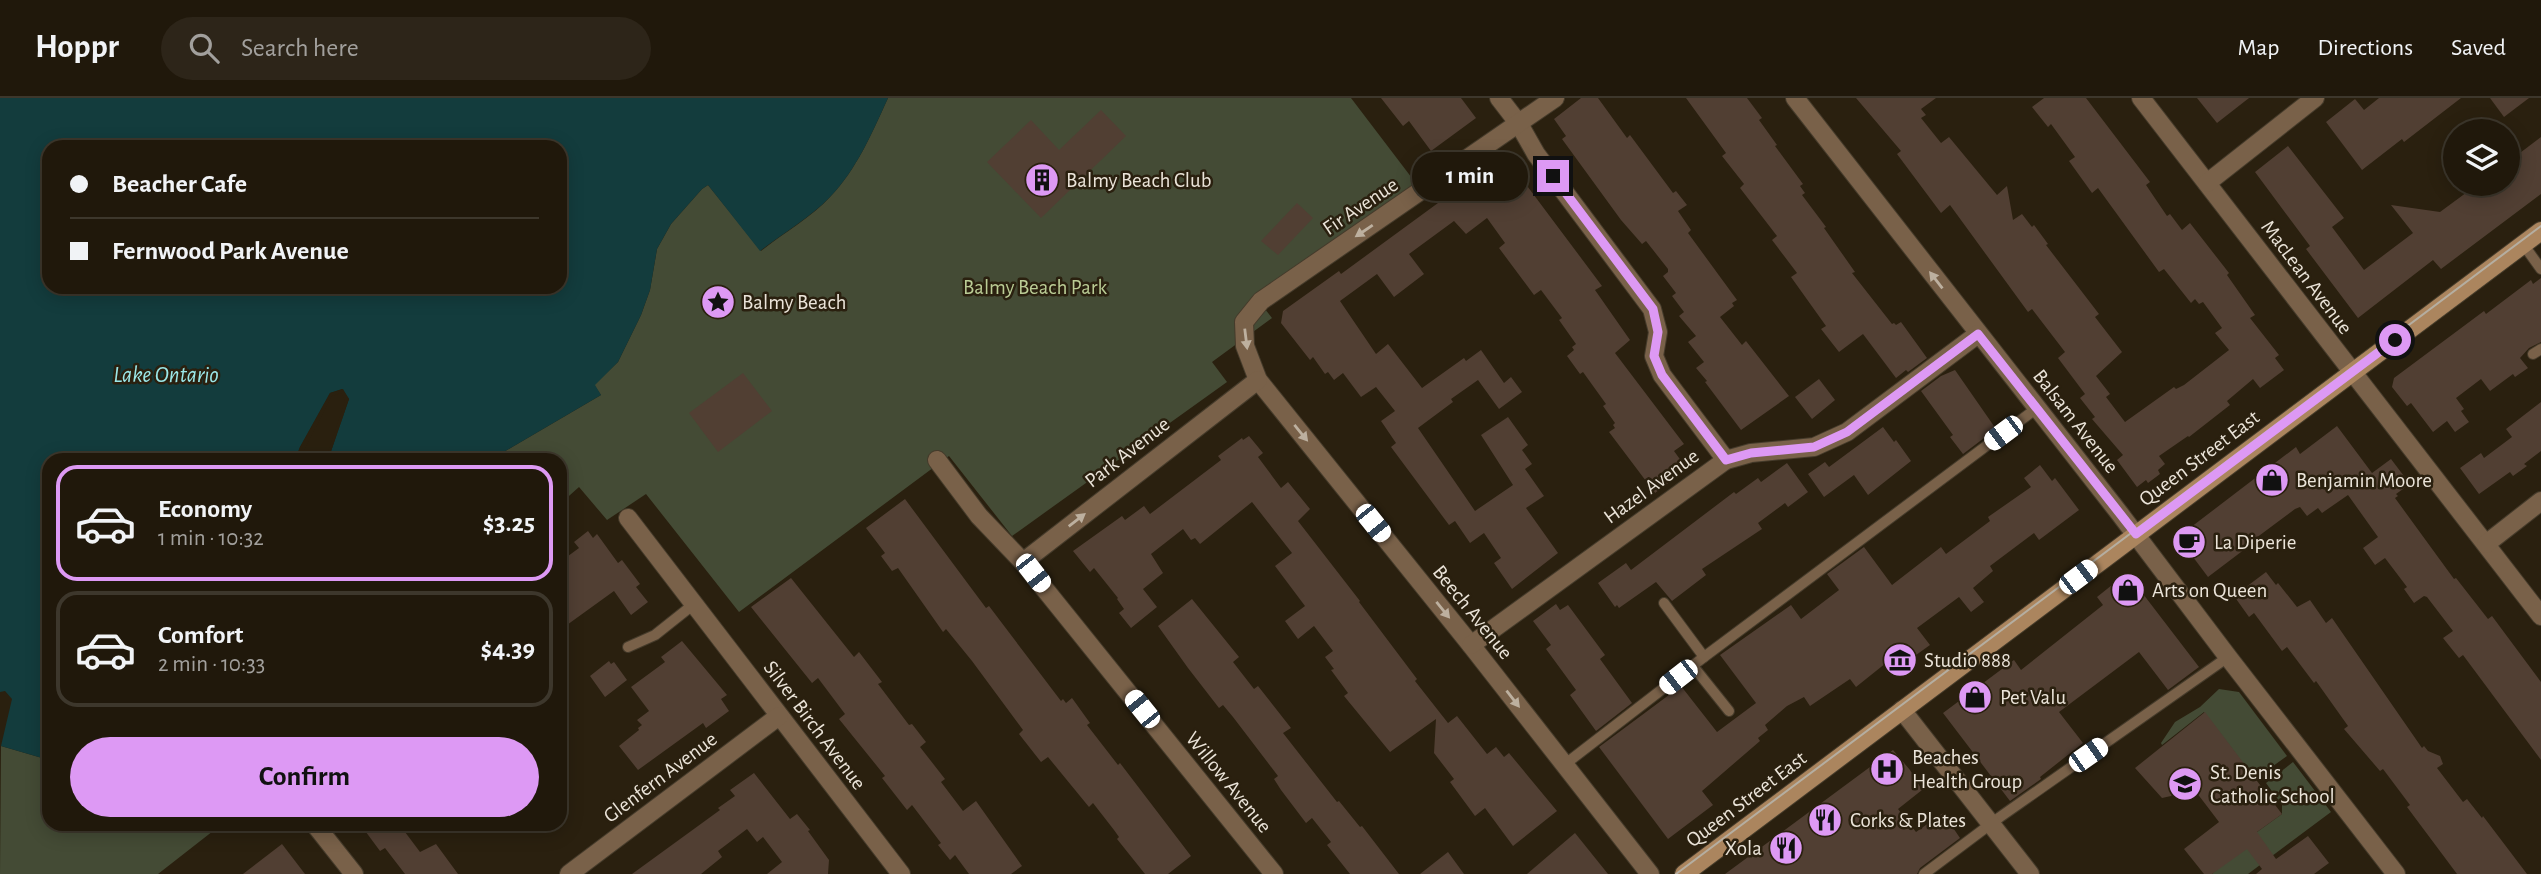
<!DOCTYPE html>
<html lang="en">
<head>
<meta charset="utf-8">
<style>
	body { margin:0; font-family:"Alegreya Sans",sans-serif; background:#2d2519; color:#f1f3f6; height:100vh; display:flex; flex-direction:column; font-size:26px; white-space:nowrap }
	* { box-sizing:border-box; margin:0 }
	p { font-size:23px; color:#a2a09d }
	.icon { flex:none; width:38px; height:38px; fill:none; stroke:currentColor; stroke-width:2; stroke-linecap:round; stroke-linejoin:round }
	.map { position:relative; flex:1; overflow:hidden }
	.side { position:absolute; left:42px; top:355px; width:525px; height:378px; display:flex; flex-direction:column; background:#20180b; border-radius:21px; box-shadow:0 4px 18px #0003,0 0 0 2px #3d372c }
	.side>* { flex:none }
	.top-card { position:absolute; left:42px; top:42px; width:525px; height:154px; border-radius:21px; box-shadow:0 4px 18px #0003,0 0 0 2px #3d372c; display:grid; align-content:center; height:154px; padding:0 28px; background:#20180b }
	.tools { position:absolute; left:2443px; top:21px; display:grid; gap:14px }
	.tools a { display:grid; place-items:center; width:77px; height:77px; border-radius:50%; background:#20180b; box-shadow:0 4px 18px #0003,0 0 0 2px #3d372c; font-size:35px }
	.end { position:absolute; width:32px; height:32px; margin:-16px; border:9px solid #dd99f4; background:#111; box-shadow:0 0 0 4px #111 }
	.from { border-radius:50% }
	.bubble { position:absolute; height:49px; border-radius:24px; background:#20180b; box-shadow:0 4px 18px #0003,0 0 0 2px #3d372c; font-size:23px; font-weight:600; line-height:49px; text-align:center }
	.car { position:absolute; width:21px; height:42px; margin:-21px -10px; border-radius:9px; box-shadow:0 0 5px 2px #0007; background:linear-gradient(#fff 24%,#345 0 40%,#fff 0 76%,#345 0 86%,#fff 0) }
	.top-card b { display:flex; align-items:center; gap:24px; height:66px; font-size:26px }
	.top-card b+b { border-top:2px solid #3d372c }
	.top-card i { width:18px; height:18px; background:#f1f3f6 }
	ul { padding:12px 0 0; list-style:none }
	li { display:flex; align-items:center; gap:21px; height:116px; margin:0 14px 10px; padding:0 14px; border:4px solid #3d372c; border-radius:21px }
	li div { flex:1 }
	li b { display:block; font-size:26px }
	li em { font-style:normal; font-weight:600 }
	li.active { border-color:#dd99f4 }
	li>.icon { width:63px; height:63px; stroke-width:1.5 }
	.action { display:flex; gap:14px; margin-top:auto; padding:14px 28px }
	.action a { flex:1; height:80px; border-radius:42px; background:#dd99f4; color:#111; font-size:28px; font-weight:600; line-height:80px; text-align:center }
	header { display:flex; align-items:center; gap:42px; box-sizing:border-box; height:98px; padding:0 35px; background:#20180b; border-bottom:2px solid #3d372c }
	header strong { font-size:33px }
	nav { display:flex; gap:38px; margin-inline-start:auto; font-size:24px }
	.search { width:490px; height:63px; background:#2d2519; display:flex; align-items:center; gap:18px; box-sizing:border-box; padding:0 24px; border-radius:38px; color:#a2a09d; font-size:26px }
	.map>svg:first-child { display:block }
</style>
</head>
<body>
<header>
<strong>Hoppr</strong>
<div class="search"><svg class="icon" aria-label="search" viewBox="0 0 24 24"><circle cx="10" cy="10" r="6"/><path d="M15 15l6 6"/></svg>Search here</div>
<nav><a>Map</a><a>Directions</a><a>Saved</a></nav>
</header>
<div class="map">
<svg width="2541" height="776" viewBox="0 0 2541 776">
	<rect width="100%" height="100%" fill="#2a200f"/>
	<g fill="#444b35">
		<path d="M888,0H1351L1418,88L1288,184L1283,199L1265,211L1272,220L1212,264L1227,284L1012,438L949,358L739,514L646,396L607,422L579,389L560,406V362H490L601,297L594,287L618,264L641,217L650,192L657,151L671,126L702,91L708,87L761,153C782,136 812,119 830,99C857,71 872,35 888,0Z"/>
		<path d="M2219,591L2239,594L2287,658L2255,681L2204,614L2162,647L2161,645L2175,624L2200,609Z"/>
		<path d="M1,648L49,662V726H222L158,776H0Z"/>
		<path d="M2293,664L2331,714L2248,776H2212L2257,734L2282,716V707L2266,685Z"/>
	</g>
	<path fill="#133c3d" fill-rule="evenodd" d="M0,0H888C872,35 857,71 830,99C811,119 782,136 760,153L708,87L702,91L671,126L657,151L650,192L641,217L618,264L595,287L601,297L490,362H328L349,301L342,291L330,295L300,349L295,362H49V662L1,648L12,601L5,593L0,594ZM49,49H560V189H49Z"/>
	<path fill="#2a200f" d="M343,291L349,301L328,362H325L345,302L341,295L332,298L299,362H295L300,349L330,295Z"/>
	<g fill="#513f33">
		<path d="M1381,0H1461L1476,20L1431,53L1409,23L1403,28Z"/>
		<path d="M1581,0H1598L1627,40L1630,37L1673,95L1676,93L1687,107L1678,113L1691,132L1688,135L1737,202L1732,205L1734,208L1720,219L1742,247L1746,243L1789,298L1741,332L1705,284L1707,283L1696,270L1704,264L1688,244L1696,238L1679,218L1684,214L1672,198L1676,195L1663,178L1668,174V171L1646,143L1642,146L1621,122L1562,41L1566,38L1554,21Z"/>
		<path d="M1686,0H1747L1762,20L1759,22L1777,47L1775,48L1803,86L1800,88L1805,95L1802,97L1826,129L1824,130L1855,174L1852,175L1892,226L1894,225L1896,227L1901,224L1927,260L1908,274L1906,272L1896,280L1863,236L1839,254L1821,231L1826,228L1791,179L1797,175L1772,142L1777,138L1740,90L1744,86L1722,58L1726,55Z"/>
		<path d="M1856,0H1936L1921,11L1926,17L1921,20L1941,45L1949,39L1997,97L2007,88L2013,122L2022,116L2032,129L2034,127L2048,146L2046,147L2099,216L2095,219L2122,254L2096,278L2110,296L2106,299L2125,324L2174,289L2176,291L2184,287L2229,252L2215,235L2222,230L2203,204L2199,206L2195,201L2191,205L2164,171L2159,174L2098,90L2092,95L2069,63L2075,59L2051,26L2048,29L2032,9L2044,0H2086L2150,84L2146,87L2167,118L2170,116L2182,132L2190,125L2229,175L2227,177L2255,217L2250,220L2279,257L2275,260L2284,272L2260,290L2253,281L2227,303L2230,307L2189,339L2188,338L2159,358L2165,366L2158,372L2160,376L2148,385L2146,382L2137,389L2117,362L2123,357L2092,321L2095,319L2080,300L2085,296L2058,260L2065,254L2032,211L2028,214L1950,107L1941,115L1897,56L1901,53Z"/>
		<path d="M2197,0H2249L2217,25Z"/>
		<path d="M2379,0H2461L2404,44L2402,41L2362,72L2326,24L2355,1L2364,12Z"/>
		<path d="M2490,0H2529L2504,19Z"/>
		<path d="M1101,12L1126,38L1041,120L987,64L1031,22L1059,52Z"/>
		<path d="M2541,39V96L2441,171L2433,162L2358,220L2306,151L2310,148L2255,74L2288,48L2344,120L2332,129L2364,172L2413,135L2391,107L2440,114L2478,86H2508V64Z"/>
		<path d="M1509,55L1526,79L1522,81L1602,188L1595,192L1630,242L1615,255L1684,346L1674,353L1687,371L1655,395L1609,334L1615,330L1613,327L1615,325L1603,308L1606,306L1583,274L1580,276L1567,258L1574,252L1572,249L1576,246L1559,222L1562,220L1541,192L1534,197L1499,150L1505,145L1487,120L1466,136L1454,123L1409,156L1424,176L1394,199L1377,176L1340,203L1376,256L1388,246L1422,290L1464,260L1466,263L1481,252L1504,285L1511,279L1522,294L1499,311L1478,282L1451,301L1453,304L1418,330L1475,413L1513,387L1481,337L1508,319L1528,347L1522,352L1532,366L1525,371L1544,398L1526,410L1558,455L1512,491L1494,465L1501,460L1484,435L1470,445L1455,423L1449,427L1391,349L1396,345L1381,323L1395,313L1376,289L1361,299L1343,275L1334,282L1328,274L1325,276L1313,259L1310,262L1281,225L1283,213L1339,173L1341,176L1438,105L1434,99L1459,80L1463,85H1466Z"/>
		<path d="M1297,105L1313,120L1278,157L1261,143Z"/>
		<path d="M2541,180V244L2529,250L2520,260L2528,270L2515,279L2513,276L2490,293L2481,281L2456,300L2464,311L2461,313L2469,324L2455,334L2447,323L2433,334L2411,305L2407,308L2392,289L2394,280L2484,213L2486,216L2531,182L2533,186Z"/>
		<path d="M1955,272L1996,331L1963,356L1950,339L1953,337L1921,293L1941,278Z"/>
		<path d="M743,275L772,313L718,354L689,315Z"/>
		<path d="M1819,281L1835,302L1812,321L1795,299Z"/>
		<path d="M2541,304V353L2524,366L2527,368L2513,378L2510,374L2479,396L2460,370L2481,355L2484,360L2512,339L2506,331Z"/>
		<path d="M2337,328L2372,375L2391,361L2410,386L2396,396L2398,398L2395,400L2454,481L2456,480L2488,521L2492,518L2541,584V662L2463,557L2459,560L2443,540L2453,533L2427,499L2424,498L2414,505L2404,491L2407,489L2385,460L2375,467L2363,450L2378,439L2348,397L2322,415L2318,410L2307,418L2300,409L2295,411L2244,449L2245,451L2208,479L2178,439L2296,349L2300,356Z"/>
		<path d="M1883,329L1894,344L1896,342L1911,363L1868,397L1854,377L1824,399L1808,376L1825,364L1829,369Z"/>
		<path d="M1249,338L1263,355L1258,359L1281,390L1288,384L1310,411L1298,423L1360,503L1359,504L1417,581L1415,583L1448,625L1457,618L1487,656L1496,649L1504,659L1509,655L1557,713L1513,748L1485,710L1475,718L1450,684L1454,681L1434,655L1436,621L1390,654L1344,598L1348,595L1331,572L1334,571L1325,559L1333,553L1314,528L1298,541L1285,523L1305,508L1275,468L1292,455L1252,404L1200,446L1195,440L1191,442L1183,431L1151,456L1163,475L1143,491L1157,509L1131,530L1119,515L1124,511L1117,501L1118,500L1094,470L1090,474L1073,453L1122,418L1125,422L1144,408L1150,416L1221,362L1218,358L1242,340L1243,342Z"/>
		<path d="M1787,365L1808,394L1788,409L1785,405L1758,425L1762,431L1702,471L1706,477L1672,503L1656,484L1619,510L1617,507L1615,509L1598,485L1626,465L1631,472L1734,394L1736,396L1758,380L1761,384Z"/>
		<path d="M2040,367L2052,383L2055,380L2079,412L2039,442L2034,435L1990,468L1993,473L1973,490L1984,504L1971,514L1959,499L1917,530L1930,547L1898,570L1891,561L1856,589L1850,581L1810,608L1804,599L1787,608L1765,627L1768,632L1758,640L1760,643L1702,693L1713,707L1668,741L1599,649L1681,588L1717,634L1756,605L1720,557L1791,507L1801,521L1839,492L1827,476L1864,449L1892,487L1941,449L1946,456L1990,423L1988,419L2031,389L2024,380Z"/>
		<path d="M905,401L986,510L989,508L1061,603L1063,601L1066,605L1072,600L1090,625L1087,627L1118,667L1120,665L1191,758L1168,776H1145L1117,741L1119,739L1114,732L1093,705L1089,709L1048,659L1041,664L1019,636L1023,632L972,563L946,531L943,534L898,470L892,473L881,458L885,455L866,430Z"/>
		<path d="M588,433L593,440L597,436L618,465L622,462L640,486L636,489L648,504L631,517L614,493L560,532V464L579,450L574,444Z"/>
		<path d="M2266,474L2276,487L2278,485L2297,509L2310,502L2326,525L2332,520L2422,650L2424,648L2428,653L2440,658L2443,666L2437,670L2463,704L2467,701L2482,720L2483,718L2527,776H2457L2407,709L2410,707L2383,671L2380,673L2344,631L2348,628L2316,583L2314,585L2287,549L2282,553L2254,515L2249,519L2234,498Z"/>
		<path d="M2127,475L2199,569L2168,592L2139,554L2059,614L2083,645L2040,679L2041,681L2010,703L1943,615L2014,562L2021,572L2103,507L2097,499Z"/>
		<path d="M791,480L854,559L859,554L882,584L878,586L909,627L912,626L926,644L920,649L945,681L941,684L963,713L976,703L1022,768L1011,776H969L955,757L950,762L938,747L941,745L912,707L907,712L882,680L885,678L839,621L845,616L818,580L812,585L751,509Z"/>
		<path d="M1192,501L1239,559L1233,564L1254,591L1258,588L1291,630L1283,635L1337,704L1339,703L1360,729L1362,728L1399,776H1350L1327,747L1331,744L1312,720L1306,725L1281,692L1274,681L1278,678L1233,619L1223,607L1219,610L1188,570L1158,528Z"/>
		<path d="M1556,506L1560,512L1568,507L1605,557L1600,561L1632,605L1596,633L1570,597L1576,592L1546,551L1551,547L1533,523Z"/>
		<path d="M682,543L727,597L721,601L729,613L706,630L703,625L638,672L619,648L639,632L638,630L642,627L637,622L649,613L631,589L665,564L661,559Z"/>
		<path d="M609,563L611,566L614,564L627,582L605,599L590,578Z"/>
		<path d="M2205,614L2282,716L2257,734L2276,761L2308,738L2329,765L2314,776H2256L2262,771L2247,751L2212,776H2204L2184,751L2219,724L2187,682L2171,698L2162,700L2135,670Z"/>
		<path d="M1893,652L1910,672L1922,692L1898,711L1916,734L1943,715L1960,740L1920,770L1917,776H1725Z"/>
		<path d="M754,675L790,721L797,716L810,732L808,733L829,762L828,776H767L782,764L763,739L757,744L747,731L718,753L722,759L701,776H632L720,712L718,710L735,698L730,692Z"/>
		<path d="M360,726H399L420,754L436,746L458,776H405L385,750L380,753Z"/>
		<path d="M1575,735L1608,776H1527Z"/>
		<path d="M282,746L305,776H243Z"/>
		<path d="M1448,754L1464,776H1420Z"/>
	</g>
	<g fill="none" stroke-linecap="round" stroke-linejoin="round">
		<g stroke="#453b2b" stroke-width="12">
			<g id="lane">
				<path d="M2523,146L2541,171"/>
				<path d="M2533,256L2541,251"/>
				<path d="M1664,505L1704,559"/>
				<path d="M628,549L655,537L694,506"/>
				<path d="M1693,568L1729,613"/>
				<path d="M1564,667L1704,559L2037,310"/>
				<path d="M1924,776L2000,719L2228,559"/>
			</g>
		</g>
		<g stroke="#453b2b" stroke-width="20">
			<g id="street">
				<path d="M1499,0L1519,26L1536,56L1652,211L1658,234L1654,258L1662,277L1726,362"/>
				<path d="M1555,0L1261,203L1244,224L1245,248L1258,282L1471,547L1650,776"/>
				<path d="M1795,0L2120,416L2228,559L2396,776"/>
				<path d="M2141,0L2541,518"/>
				<path d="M2207,85L2315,0"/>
				<path d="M937,362L979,418L1023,464L1274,776"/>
				<path d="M628,420L901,776"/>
				<path d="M2486,446L2541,403"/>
				<path d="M1023,464L1258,282"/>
				<path d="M1471,547L1726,362L1751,355L1814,349L1847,334L1978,236"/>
				<path d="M1902,612L2030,776"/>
				<path d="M316,728L354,776"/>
				<path d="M569,776L779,618"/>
			</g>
		</g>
		<g stroke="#453b2b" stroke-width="20">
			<path id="secondary" d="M1684,776L2541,133"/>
		</g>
		<use href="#lane" stroke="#796149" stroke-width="10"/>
		<use href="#street" stroke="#796149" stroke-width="18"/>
		<use href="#secondary" stroke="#ab855e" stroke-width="18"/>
		<path stroke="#b5aea1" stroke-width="2" d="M1676,776L2541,128"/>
	</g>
	<defs><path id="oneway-solid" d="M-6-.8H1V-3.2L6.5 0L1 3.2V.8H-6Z" transform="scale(1.75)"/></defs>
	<g fill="#bdb09f">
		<use href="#oneway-solid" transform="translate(1364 133) rotate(146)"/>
		<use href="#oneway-solid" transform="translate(1936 182) rotate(-128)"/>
		<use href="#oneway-solid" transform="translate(1246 241) rotate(83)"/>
		<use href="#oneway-solid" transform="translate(1301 335) rotate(51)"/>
		<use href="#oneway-solid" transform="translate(1077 422) rotate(-38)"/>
		<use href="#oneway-solid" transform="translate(1443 512) rotate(51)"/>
		<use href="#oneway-solid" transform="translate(1513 601) rotate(52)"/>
	</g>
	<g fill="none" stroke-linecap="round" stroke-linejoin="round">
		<path stroke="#dd99f4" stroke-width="9" d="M1553,78L1653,211L1658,234L1654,258L1662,277L1726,362L1751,355L1814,349L1847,334L1978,236L2136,436L2395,242"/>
	</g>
	<defs>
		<g id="building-disc" transform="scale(1.75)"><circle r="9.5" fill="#dd99f4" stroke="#2a200f"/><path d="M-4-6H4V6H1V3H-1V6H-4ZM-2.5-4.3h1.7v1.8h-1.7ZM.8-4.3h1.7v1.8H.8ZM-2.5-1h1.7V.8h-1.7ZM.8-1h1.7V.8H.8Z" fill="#111"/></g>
		<g id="sight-disc" transform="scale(1.75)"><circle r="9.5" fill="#dd99f4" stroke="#2a200f"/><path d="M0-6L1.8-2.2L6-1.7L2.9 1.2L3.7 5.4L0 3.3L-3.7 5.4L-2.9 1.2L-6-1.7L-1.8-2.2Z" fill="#111"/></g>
		<g id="shop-disc" transform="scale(1.75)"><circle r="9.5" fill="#dd99f4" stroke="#2a200f"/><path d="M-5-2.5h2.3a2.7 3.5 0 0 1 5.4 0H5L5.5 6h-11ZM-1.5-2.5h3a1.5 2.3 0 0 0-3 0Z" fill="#111"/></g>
		<g id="cafe-disc" transform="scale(1.75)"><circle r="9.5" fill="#dd99f4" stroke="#2a200f"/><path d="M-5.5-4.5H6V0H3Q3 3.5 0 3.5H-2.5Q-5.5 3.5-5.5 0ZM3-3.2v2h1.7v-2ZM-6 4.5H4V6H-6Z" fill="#111"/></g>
		<g id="museum-disc" transform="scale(1.75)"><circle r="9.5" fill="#dd99f4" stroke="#2a200f"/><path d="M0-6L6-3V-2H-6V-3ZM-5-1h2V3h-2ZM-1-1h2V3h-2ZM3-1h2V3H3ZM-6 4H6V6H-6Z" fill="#111"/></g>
		<g id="hospital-disc" transform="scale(1.75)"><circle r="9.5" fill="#dd99f4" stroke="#2a200f"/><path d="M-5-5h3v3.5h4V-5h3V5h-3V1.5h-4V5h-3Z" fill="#111"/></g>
		<g id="school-disc" transform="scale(1.75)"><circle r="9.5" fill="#dd99f4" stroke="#2a200f"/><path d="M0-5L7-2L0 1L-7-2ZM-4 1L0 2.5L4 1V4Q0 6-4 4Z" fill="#111"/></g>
		<g id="restaurant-disc" transform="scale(1.75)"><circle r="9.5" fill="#dd99f4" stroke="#2a200f"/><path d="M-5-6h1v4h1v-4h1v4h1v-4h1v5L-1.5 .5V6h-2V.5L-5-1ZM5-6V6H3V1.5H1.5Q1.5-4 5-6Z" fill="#111"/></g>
	</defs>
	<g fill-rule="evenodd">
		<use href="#building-disc" x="1042" y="82"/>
		<use href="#sight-disc" x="718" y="204"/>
		<use href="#shop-disc" x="2272" y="382"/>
		<use href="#cafe-disc" x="2189" y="444"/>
		<use href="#shop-disc" x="2128" y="492"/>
		<use href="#museum-disc" x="1900" y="562"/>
		<use href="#shop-disc" x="1975" y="599"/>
		<use href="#hospital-disc" x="1887" y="671"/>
		<use href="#school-disc" x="2185" y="686"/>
		<use href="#restaurant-disc" x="1825" y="722"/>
		<use href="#restaurant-disc" x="1786" y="750"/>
	</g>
	<g text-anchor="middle" stroke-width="5" stroke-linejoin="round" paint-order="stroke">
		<g font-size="21" fill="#ebe4d9" stroke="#2a200f" text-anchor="start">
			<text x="1066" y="89">Balmy Beach Club</text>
			<text x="742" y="211">Balmy Beach</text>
			<text x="2296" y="389">Benjamin Moore</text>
			<text x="2214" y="451">La Diperie</text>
			<text x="2152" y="499">Arts on Queen</text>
			<text x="1924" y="569">Studio 888</text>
			<text x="2000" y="606">Pet Valu</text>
			<text x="1912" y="666">Beaches<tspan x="1912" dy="24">Health Group</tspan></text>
			<text x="2210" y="681">St. Denis<tspan x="2210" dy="24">Catholic School</tspan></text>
			<text x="1850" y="729">Corks &amp; Plates</text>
			<text x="1762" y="757" text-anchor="end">Xola</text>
		</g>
		<g font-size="21" fill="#ebe4d9" stroke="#2a200f">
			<text transform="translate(1360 108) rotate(-34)" y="7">Fir Avenue</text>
			<text transform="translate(2307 179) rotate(53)" y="7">MacLean Avenue</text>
			<text transform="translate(2076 323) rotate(52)" y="7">Balsam Avenue</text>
			<text transform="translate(1127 354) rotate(-38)" y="7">Park Avenue</text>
			<text transform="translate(2199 360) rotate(-37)" y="7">Queen Street East</text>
			<text transform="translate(1651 388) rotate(-36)" y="7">Hazel Avenue</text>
			<text transform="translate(1473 514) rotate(51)" y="7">Beech Avenue</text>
			<text transform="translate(815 627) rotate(53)" y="7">Silver Birch Avenue</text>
			<text transform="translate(660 679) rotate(-37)" y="7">Glenfern Avenue</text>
			<text transform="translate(1229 684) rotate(51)" y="7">Willow Avenue</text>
			<text transform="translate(1746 701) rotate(-37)" y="7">Queen Street East</text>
		</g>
		<g font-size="21" fill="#bacc95" stroke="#2a200f">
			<text x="1035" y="196">Balmy Beach Park</text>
		</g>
		<g font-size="23" font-style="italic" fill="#9be7e8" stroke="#2a200f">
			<text x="166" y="284">Lake Ontario</text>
		</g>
	</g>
</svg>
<div class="tools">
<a><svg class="icon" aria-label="layers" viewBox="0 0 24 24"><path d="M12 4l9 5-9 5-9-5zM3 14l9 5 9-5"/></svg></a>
</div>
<i class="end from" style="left:2395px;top:242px"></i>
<i class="end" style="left:1553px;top:78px"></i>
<div class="bubble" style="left:1412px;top:54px;width:116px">1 min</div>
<i class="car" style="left:2003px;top:335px;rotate:233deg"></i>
<i class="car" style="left:1373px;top:425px;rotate:141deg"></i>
<i class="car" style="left:1033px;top:475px;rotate:142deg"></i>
<i class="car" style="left:2078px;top:479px;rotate:53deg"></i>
<i class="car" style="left:1678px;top:579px;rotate:232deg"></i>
<i class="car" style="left:1142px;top:611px;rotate:321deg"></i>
<i class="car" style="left:2088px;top:657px;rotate:55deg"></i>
<div class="top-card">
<b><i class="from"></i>Beacher Cafe</b>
<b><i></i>Fernwood Park Avenue</b>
</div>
<section class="side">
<ul>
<li class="active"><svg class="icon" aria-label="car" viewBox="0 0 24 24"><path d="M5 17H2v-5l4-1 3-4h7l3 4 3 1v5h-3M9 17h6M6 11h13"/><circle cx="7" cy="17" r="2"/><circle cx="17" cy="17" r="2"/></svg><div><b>Economy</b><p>1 min · 10:32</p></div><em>$3.25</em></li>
<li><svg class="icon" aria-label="car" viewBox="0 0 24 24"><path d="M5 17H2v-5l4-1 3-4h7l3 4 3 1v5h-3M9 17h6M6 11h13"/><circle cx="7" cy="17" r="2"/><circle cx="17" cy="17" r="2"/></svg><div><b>Comfort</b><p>2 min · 10:33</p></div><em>$4.39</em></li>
</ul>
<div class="action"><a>Confirm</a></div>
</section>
</div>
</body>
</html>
